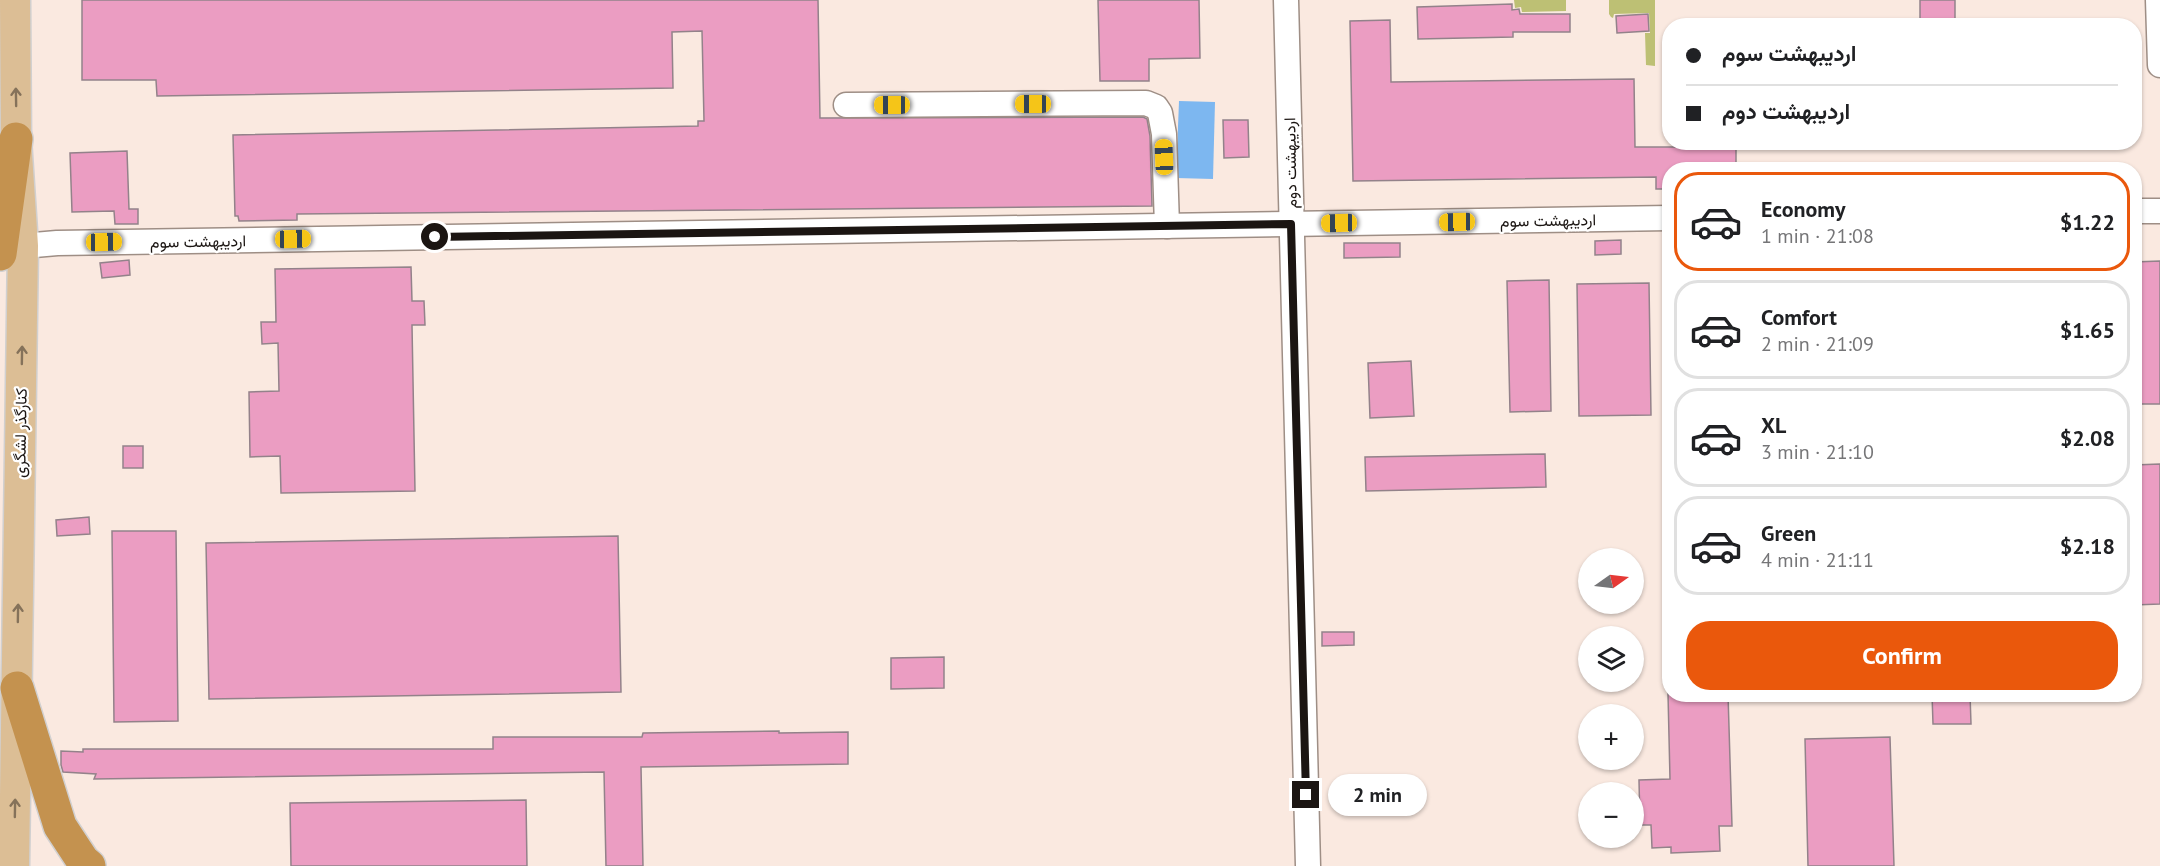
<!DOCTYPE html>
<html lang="en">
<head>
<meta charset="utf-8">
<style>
	body { margin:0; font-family:"PT Sans",Vazirmatn,sans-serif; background:#f2f2f2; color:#202124; height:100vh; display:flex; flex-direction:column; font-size:22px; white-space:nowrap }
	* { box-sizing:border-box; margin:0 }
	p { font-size:20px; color:#757577 }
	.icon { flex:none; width:33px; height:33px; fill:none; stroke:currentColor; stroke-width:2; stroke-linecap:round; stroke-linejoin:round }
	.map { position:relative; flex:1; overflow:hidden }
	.side { position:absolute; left:1662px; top:162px; width:480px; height:540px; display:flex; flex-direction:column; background:#fff; border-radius:24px; box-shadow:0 2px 4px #0004 }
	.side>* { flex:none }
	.top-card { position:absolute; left:1662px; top:18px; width:480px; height:132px; border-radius:24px; box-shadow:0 2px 4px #0004; display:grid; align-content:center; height:132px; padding:0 24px; background:#fff }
	.needle { width:39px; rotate:76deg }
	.buttons { position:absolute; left:1578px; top:548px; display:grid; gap:12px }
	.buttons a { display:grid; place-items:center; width:66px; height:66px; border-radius:50%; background:#fff; box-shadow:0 2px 4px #0004; font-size:30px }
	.end { position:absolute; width:27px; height:27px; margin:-14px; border:8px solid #1b1512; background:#fff; box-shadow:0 0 0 3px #fff }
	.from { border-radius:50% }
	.bubble { position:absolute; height:42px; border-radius:21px; background:#fff; box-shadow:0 2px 4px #0004; font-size:20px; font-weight:600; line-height:42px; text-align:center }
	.car { position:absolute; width:18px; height:36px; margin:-18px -9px; border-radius:8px; box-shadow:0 0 4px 2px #0007; background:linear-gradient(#f5c518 24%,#345 0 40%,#f5c518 0 76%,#345 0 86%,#f5c518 0) }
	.top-card b { display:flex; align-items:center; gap:21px; height:57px; font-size:22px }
	.top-card b+b { border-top:2px solid #e0e0e0 }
	.top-card i { width:15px; height:15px; background:#202124 }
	ul { padding:10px 0 0; list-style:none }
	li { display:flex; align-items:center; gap:18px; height:99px; margin:0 12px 9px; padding:0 12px; border:3px solid #e0e0e0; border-radius:24px }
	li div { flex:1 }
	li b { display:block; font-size:22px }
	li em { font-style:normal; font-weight:600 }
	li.on { border-color:#ea580c }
	li>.icon { width:54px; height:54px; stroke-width:1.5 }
	.cta { display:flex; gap:12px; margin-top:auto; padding:12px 24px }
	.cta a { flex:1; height:69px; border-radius:24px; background:#ea580c; color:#fff; font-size:24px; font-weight:600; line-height:69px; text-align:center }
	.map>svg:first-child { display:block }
</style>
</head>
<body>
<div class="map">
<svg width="2160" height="866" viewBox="0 0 2160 866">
	<rect width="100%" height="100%" fill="#fae9e0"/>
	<g fill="#bdc074">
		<path d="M1566,0V11L1522,12L1521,7L1515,8L1514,0Z"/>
		<path d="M1609,0H1655V66L1646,65L1645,33H1650L1649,13L1614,14L1613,18L1611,17L1609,14Z"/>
	</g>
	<path fill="#7db7f0" d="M1179,101L1215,102L1213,179L1176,178Z"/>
	<g fill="#eb9dc2" stroke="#93828a" stroke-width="1.5">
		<path d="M82,0H818L820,118L1143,117L1147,119L1150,136L1152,206L297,214V220L239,221L238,216H235L233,135L698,126V121H704L702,31L672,32L673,88L157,96L156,80H82Z"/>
		<path d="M1098,0H1199L1200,58L1149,59V81H1100Z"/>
		<rect x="1920" y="0" width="35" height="26"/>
		<path d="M1512,4V10L1519,9L1520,14H1570V32H1513V37L1418,39L1417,7Z"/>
		<path d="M1648,14L1649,31L1617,33L1616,16Z"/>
		<path d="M1390,20L1391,82L1634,79L1635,147H1685V142H1736V170H1670V189H1656V177L1353,181L1350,21Z"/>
		<path d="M1223,120H1248L1249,157L1224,158Z"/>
		<path d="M127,151L129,209H138V224H115L114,211L72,212L70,153Z"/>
		<path d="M1621,240V254L1595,255V241Z"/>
		<path d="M1344,243H1400V257L1344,258Z"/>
		<path d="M129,260L130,275L102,278L100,263Z"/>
		<path d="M2160,261V404H2134V262Z"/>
		<path d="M411,267L412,301H424L425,325H412L415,491L281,493L280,456L250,457L249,392L279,391L278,343L262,344L261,322H276L275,269Z"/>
		<path d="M1549,280L1551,411L1510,412L1507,281Z"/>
		<path d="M1649,283L1651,415L1579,416L1577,284Z"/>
		<path d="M1411,361L1414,416L1370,418L1368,363Z"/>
		<rect x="123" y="446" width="20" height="22"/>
		<path d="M1545,454L1546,487L1366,491L1365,457Z"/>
		<path d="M2160,464V604L2134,605V465Z"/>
		<path d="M89,517L90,534L57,536L56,520Z"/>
		<path d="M112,531H176L178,721L114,722Z"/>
		<path d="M618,536L621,692L209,699L206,543Z"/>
		<path d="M1322,632H1354V645L1322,646Z"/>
		<path d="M944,657V688L891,689V658Z"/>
		<path d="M1668,694H1728L1732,826H1719L1720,851L1671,853V847L1652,848L1651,825H1640L1639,780L1670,779Z"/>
		<path d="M1932,694H1970L1971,724H1933Z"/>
		<path d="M779,731V733L848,732V764L641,767L643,866H606L604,772L94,779L96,774L63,772L61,765V751L83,752V749H493V737H642L643,733Z"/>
		<path d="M1890,737L1894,866H1808L1805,739Z"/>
		<path d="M526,800L527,866H291L290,803Z"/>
	</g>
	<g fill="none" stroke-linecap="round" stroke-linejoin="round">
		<g stroke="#9e8e85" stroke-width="27">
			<g id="minor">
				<path d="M1286,0L1308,866"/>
				<path d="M2158,0L2160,65"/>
				<path d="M846,105L1146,103L1156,107L1160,113L1164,134L1167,226"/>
				<path d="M2134,211H2160"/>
				<path d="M23,246L57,243L1670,218"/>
			</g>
		</g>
		<g stroke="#d1d0d0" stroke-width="33">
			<path id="major" d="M14,866L23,246L16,139L15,0"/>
		</g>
		<g stroke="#d1d0d0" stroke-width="36">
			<g id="highway">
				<path d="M0,254L16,139"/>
				<path d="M17,688L60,826L83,861L89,866"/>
			</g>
		</g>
		<use href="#minor" stroke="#fff" stroke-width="24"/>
		<use href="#major" stroke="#dcbe95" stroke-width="30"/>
		<use href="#highway" stroke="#c4924f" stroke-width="33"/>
	</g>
	<defs><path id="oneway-shaft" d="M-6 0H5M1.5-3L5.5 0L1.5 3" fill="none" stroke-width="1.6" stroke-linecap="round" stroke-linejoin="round" transform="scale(1.5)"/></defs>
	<g stroke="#85725a">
		<use href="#oneway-shaft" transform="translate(16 97) rotate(-91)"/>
		<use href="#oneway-shaft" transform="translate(22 355) rotate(-89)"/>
		<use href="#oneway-shaft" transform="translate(18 613) rotate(-89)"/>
		<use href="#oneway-shaft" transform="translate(15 808) rotate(-89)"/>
	</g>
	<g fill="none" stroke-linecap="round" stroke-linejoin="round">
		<path stroke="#1b1512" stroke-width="8" d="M435,237L1291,224L1306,795"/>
	</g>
	<g text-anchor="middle" stroke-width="4.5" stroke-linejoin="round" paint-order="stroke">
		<g font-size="16" fill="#1b1512" stroke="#fff">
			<text transform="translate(1290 163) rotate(-91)" y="6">اردیبهشت دوم</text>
			<text transform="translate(1548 220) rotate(-1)" y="6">اردیبهشت سوم</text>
			<text transform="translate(198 241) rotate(-1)" y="6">اردیبهشت سوم</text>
			<text transform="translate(20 433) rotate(-89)" y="6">کنارگذر لشگری</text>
		</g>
	</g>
</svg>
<div class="buttons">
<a><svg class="needle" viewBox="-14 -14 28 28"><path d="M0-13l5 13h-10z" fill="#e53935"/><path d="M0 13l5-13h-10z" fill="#757577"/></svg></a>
<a><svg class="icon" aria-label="layers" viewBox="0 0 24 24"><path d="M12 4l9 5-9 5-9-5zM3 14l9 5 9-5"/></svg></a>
<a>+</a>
<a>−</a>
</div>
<i class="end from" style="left:435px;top:237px"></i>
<i class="end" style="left:1306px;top:795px"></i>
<div class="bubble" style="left:1328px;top:774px;width:99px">2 min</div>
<i class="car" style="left:1033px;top:104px;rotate:270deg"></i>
<i class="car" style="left:892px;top:105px;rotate:270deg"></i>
<i class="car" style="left:1164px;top:157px;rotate:358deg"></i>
<i class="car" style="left:1457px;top:222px;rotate:269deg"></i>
<i class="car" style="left:1339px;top:223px;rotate:269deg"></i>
<i class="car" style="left:293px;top:239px;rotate:89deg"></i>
<i class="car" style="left:104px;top:242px;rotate:89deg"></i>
<div class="top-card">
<b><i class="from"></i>اردیبهشت سوم</b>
<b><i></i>اردیبهشت دوم</b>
</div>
<section class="side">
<ul>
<li class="on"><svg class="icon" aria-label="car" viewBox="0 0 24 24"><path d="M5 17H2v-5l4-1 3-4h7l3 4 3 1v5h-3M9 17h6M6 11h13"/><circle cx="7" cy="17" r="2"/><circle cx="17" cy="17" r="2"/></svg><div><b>Economy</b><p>1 min · 21:08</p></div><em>$1.22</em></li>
<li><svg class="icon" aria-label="car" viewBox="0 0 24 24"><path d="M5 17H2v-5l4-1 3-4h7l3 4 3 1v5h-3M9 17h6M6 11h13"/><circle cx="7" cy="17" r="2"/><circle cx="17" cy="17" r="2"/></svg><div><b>Comfort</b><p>2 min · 21:09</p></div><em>$1.65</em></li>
<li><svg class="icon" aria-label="car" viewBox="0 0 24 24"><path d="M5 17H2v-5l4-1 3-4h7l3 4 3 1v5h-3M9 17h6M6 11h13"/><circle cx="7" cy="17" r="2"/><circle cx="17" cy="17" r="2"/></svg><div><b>XL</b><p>3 min · 21:10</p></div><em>$2.08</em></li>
<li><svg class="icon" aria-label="car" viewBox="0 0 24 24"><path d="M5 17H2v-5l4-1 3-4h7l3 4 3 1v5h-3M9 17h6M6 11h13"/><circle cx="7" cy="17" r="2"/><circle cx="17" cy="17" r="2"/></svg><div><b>Green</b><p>4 min · 21:11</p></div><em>$2.18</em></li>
</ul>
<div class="cta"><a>Confirm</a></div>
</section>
</div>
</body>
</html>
